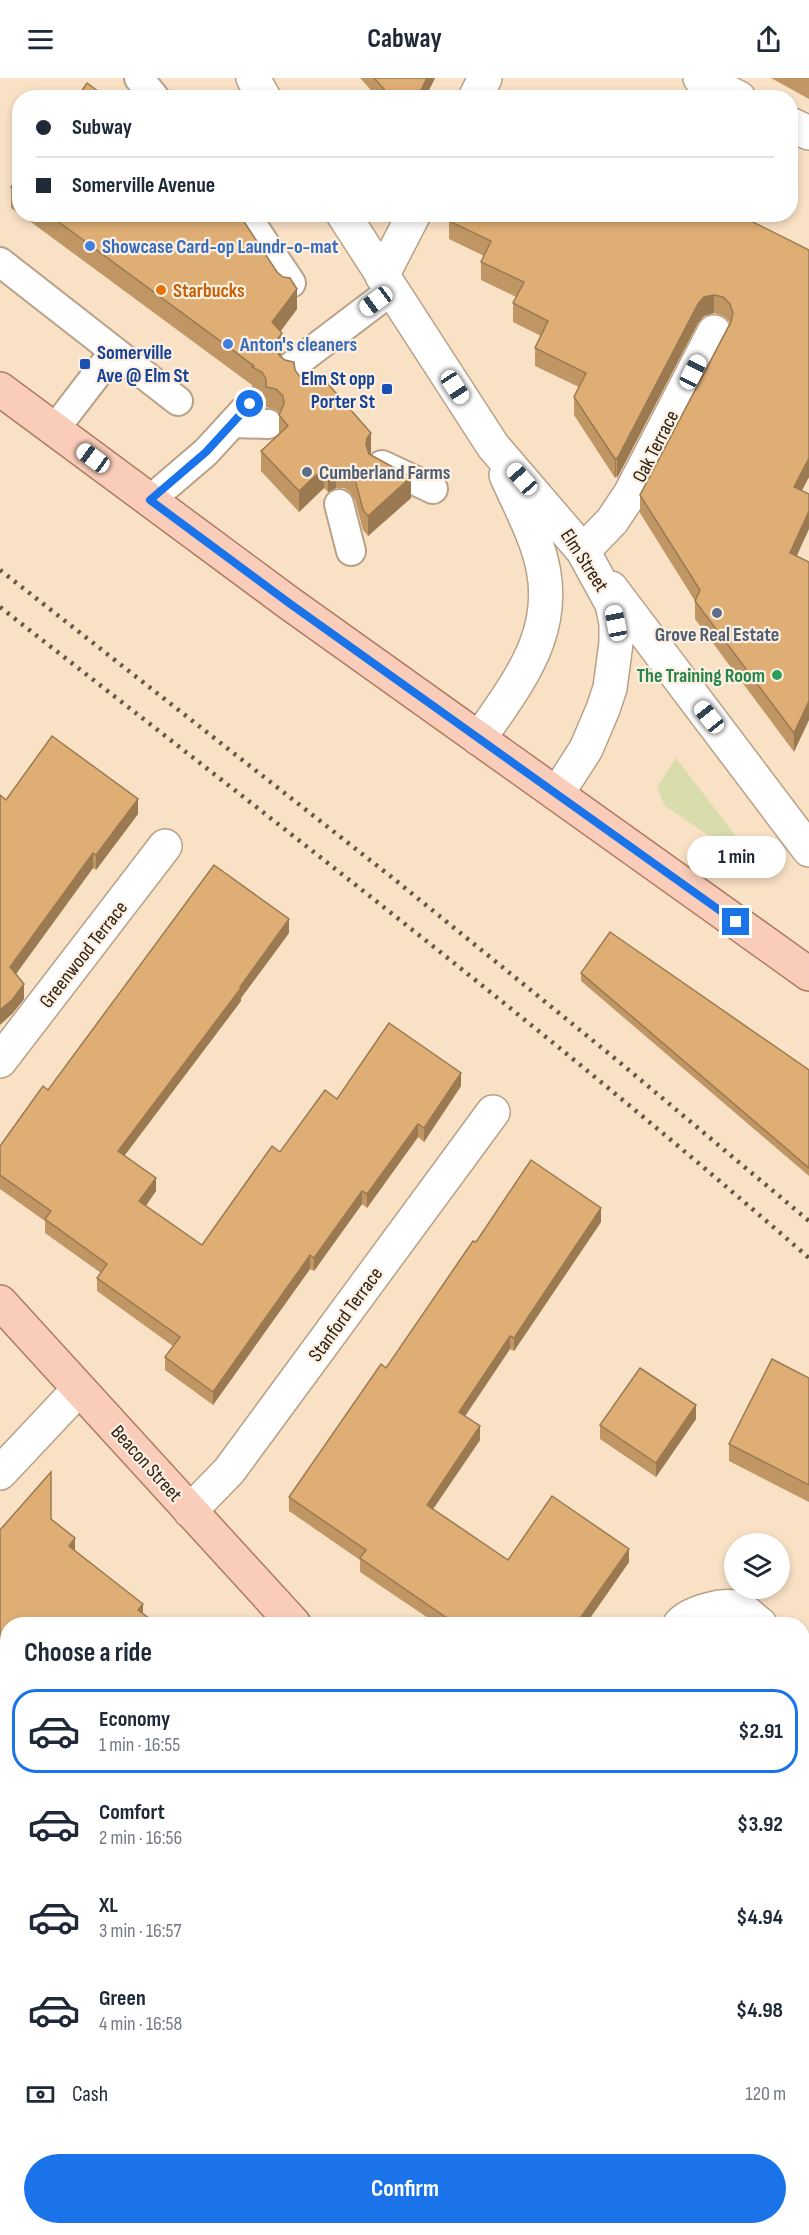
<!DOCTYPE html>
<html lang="en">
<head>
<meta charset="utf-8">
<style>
	body { margin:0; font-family:"Sofia Sans Condensed",sans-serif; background:#f2f2f3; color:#1f2937; height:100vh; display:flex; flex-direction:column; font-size:22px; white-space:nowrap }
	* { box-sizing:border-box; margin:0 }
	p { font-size:20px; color:#747a83 }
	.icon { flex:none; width:33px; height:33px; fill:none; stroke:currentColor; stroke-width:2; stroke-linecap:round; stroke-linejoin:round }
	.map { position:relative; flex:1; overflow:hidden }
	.panel { position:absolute; left:0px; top:1539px; width:810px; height:618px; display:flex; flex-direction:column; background:#fff; border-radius:24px 24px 0 0; box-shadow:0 3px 9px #0003 }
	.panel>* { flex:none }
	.hud { position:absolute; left:12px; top:12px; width:786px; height:132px; border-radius:24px; box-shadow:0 3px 9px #0003; display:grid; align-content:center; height:132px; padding:0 24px; background:#fff }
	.controls { position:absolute; left:724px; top:1455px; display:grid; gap:12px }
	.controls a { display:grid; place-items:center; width:66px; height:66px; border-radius:50%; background:#fff; box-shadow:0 3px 9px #0003; font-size:30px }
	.end { position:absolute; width:27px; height:27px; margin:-14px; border:8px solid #1a73e8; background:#fff; box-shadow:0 0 0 3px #fff }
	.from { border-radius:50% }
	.bubble { position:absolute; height:42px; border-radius:21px; background:#fff; box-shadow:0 3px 9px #0003; font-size:20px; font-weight:700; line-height:42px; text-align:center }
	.car { position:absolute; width:18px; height:36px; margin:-18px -9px; border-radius:8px; box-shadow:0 0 4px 2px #0007; background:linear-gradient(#fff 24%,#345 0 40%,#fff 0 76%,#345 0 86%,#fff 0) }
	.hud b { display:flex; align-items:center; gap:21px; height:57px; font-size:22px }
	.hud b+b { border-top:2px solid #e0e1e3 }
	.hud i { width:15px; height:15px; background:#1f2937 }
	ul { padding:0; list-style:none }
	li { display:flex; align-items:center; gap:18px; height:84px; margin:0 12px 9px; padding:0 12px; border:3px solid transparent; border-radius:24px }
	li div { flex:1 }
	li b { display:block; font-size:22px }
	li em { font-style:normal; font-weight:700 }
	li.current { border-color:#1a73e8 }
	li>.icon { width:54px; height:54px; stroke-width:1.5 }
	h2 { padding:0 24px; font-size:27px; line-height:72px }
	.pay { display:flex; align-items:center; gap:15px; height:66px; padding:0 24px; font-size:22px }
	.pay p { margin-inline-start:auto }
	.cta { display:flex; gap:12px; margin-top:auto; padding:12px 24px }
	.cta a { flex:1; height:69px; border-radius:36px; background:#1a73e8; color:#fff; font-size:24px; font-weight:700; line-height:69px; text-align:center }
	header { display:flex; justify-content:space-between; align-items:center; height:78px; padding:0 24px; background:#fff; font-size:27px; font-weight:700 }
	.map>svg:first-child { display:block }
</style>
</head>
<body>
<header><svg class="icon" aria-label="menu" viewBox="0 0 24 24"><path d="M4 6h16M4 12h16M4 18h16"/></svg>Cabway<svg class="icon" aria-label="share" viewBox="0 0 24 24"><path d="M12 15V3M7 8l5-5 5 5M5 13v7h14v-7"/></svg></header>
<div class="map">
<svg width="809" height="2157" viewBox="0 0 809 2157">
	<rect width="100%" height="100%" fill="#f9e1c6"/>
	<path fill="#d9dcab" d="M676,680L764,795L665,728L657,709Z"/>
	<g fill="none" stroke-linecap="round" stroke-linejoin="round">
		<g stroke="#b8a188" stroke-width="32">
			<g id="service">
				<path d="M139,0L155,20"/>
				<path d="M245,136L291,205"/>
				<path d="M0,184L178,323"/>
				<path d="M292,288L392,212"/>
				<path d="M233,345L268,346"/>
				<path d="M54,352L114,274"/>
				<path d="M382,387L433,411"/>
				<path d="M150,422L206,374L250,326"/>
				<path d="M339,426L351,473"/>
			</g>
		</g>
		<g stroke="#b8a188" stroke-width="36">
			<g id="minor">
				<path d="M700,0L739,20"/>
				<path d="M475,20L485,0"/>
				<path d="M790,46L809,55"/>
				<path d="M382,198L414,136"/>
				<path d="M583,473L612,443L630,416L714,254"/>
				<path d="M0,983L165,768"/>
				<path d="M0,1395L79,1311"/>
				<path d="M190,1433L229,1393L493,1034"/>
				<path d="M680,1546C691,1534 726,1524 741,1531C748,1535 754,1542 760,1546"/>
				<path d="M802,1584L809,1590"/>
				<path d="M0,1923L8,1932"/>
				<path d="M203,2150L210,2157"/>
			</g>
		</g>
		<g stroke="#b8a188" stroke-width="36">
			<g id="secondary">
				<path d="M253,0L264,20"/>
				<path d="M343,136L493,368L583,473L612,526L616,545V565L610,610L603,631L586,671L557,716"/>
				<path d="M611,510L809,772"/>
				<path d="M479,661C521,600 565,547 537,468C529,444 516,420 506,397"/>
			</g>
		</g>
		<g stroke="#ad7b62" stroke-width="36">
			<g id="primary">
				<path d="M0,311L289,525L809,896"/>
				<path d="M0,1224L294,1546"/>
				<path d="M802,2104L809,2112"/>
			</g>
		</g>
		<use href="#service" stroke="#fff" stroke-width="28"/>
		<use href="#minor" stroke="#fff" stroke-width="33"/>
		<use href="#secondary" stroke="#fff" stroke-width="33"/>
		<use href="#primary" stroke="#f9cdb9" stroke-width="33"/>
		<g stroke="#67594a" stroke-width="4.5" stroke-dasharray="3 6" stroke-linecap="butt">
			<path d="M0,492L389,797L618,983L809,1143"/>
			<path d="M0,529C272,742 548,952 809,1180"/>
		</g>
	</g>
	<g fill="#bf9664">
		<path d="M360,0H435L425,20H378Z"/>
		<path d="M771,0H809V21Z"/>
		<path d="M20,98V136L11,130V109Z"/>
		<path d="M20,136H239L297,231L280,253L282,275L280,278L295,292L300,299L371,375L370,377L411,420L368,458L363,452L355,422L350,414L344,410H336L328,414L324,410L299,434L261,393V373L279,357V337L280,335L276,332L266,329V322L262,314L252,310V307Z"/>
		<path d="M449,143L809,172V399L801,413L797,478L794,674L695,541V523L640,435V417L730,244L723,238L714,235L704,238L698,245L617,400L616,398L615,400L574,337V319L579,309L535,288V270L541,258L513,244V225L516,219L481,202V184L484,178L449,161Z"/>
		<path d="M6,722L138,736L96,792L93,790L16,896L24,921L12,936Z"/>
		<path d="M289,855L241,920V923L125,1077L156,1113L146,1128L202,1167L280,1074L337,1021L461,1008L424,1064L418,1059L367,1130L362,1126L314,1193L310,1191L213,1327L165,1292V1279L173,1268L97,1213V1200L101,1195L45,1155V1143L0,1111V1068L48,1012Z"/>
		<path d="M581,895L809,992V1098L581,903Z"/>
		<path d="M601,1144L514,1273L510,1271L465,1338L480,1362L433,1431L508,1482L629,1484L586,1546H437L360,1494V1482L289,1433V1419L386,1290L476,1164Z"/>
		<path d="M809,1300V1424L729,1383V1366Z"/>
		<path d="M696,1341L656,1399L600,1361V1347Z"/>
		<path d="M0,1452L8,1546V1812L0,1805Z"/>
		<path d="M802,1631L809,1637V1782L802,1776Z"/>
		<path d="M802,1831L809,1838V2012L802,2005Z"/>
		<path d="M8,1977V2087L0,2080V1985Z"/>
		<path d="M303,2150H723V2157H508L506,2154L502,2157H310Z"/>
	</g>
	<g fill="#9b7a51">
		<path d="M427,0H435L425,20H417Z"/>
		<path d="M297,211V231L272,265V244Z"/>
		<path d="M714,217V235L704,238L698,245L617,400V381L698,226L704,219Z"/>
		<path d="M282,255V275L277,282L276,269L277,262Z"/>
		<path d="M371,355V375L367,381L366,367L367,360Z"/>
		<path d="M616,380V398L615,400V381Z"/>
		<path d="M809,380V399L794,428V409Z"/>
		<path d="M336,389V410L328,414V393Z"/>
		<path d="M324,390V410L299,434V413Z"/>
		<path d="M411,399V420L368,458V438Z"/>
		<path d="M809,433V451L790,493V475Z"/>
		<path d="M809,623V642L794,674V655Z"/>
		<path d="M138,721V736L96,792V777Z"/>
		<path d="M93,775V790L10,904V889Z"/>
		<path d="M289,841V855L241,920V923L118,1086V1073Z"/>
		<path d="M24,906V921L12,936L0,947V932Z"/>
		<path d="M461,995V1008L424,1064V1050Z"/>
		<path d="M418,1046V1059L367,1130V1116Z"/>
		<path d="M156,1100V1113L139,1137V1123Z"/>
		<path d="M362,1113V1126L314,1193V1180Z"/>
		<path d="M601,1130V1144L514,1273V1260Z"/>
		<path d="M310,1177V1191L213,1327V1314Z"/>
		<path d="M510,1258V1271L459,1347V1334Z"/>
		<path d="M696,1327V1341L656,1399V1385Z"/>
		<path d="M480,1348V1362L427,1440V1427Z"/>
		<path d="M75,1460V1474L69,1468Z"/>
		<path d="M629,1471V1484L586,1546H576Z"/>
		<path d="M143,1526V1539L138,1532Z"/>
		<path d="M494,2150H506V2154L502,2157H486Z"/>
		<path d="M719,2150H723V2157H711Z"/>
	</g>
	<g fill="#deae74" stroke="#9b7a51" stroke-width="1.5">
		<path d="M374,0H427L417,20H392Z"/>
		<path d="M87,5L107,20H77Z"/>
		<path d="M20,98V116L11,109Z"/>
		<path d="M48,136H239L277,194L283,199L290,200L297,211L272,244L282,255L277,262L276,269L279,277L285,282L294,284L295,292L300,299L308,303L315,302L321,298L371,355L367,360L366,367L369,376L411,399L368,438L363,432L355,401L350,394L344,390L336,389L328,393L324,390L299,413L261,373L288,348L279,337L284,326L283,318L276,311L266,309V301L262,294L252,289L254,288Z"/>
		<path d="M452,136H737L809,172V380L794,409L809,416V433L790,475L809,484V623L794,655L695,523L700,512L640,417L731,244L733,235L730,226L723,219L714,217L704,219L698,226L617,381L616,380L615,381L574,319L586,295L535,270L548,243L513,225L524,204L481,184L491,163L449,143Z"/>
		<path d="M52,658L138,721L96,777L93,775L10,889L24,906L12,922L0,932V717L6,722Z"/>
		<path d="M214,787L289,841L240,909L241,910L118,1073L156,1100L139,1123L202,1167L272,1068L280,1074L325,1012L337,1021L389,945L461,995L424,1050L418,1046L367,1116L362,1113L314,1180L310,1177L213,1314L165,1279L180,1259L97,1200L107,1186L45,1141L51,1133L0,1097V1068L43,1008L48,1012Z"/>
		<path d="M610,854L809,992V1090L581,895Z"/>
		<path d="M531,1082L601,1130L514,1260L510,1258L459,1334L480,1348L427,1427L508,1482L552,1418L629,1471L576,1546H452L454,1545L360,1480L366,1472L289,1419L381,1286L386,1290L473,1163L476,1164Z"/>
		<path d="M772,1281L809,1300V1407L729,1366Z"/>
		<path d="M640,1290L696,1327L656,1385L600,1347Z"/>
		<path d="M51,1394V1441L75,1460L69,1468L143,1526L138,1532L157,1546H8V1798L0,1792V1452Z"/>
		<path d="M802,1631L809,1637V1768L802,1762Z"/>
		<path d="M802,1831L809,1838V1999L802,1991Z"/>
		<path d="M8,1977V2073L0,2066V1985Z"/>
		<path d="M0,2124H8V2150H191L195,2154L193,2156L194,2157H0Z"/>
		<path d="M316,2150H494L486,2157H467L464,2154L461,2157H323Z"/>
		<path d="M514,2150H719L711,2157H521Z"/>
	</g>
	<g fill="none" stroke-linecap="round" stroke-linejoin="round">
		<path stroke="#1a73e8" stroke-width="8" d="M250,326L206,374L150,422L289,525L736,844"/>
	</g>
	<g fill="#3f7fe0" stroke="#fef0e0" stroke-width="2">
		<circle cx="90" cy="168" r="6"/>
		<circle cx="228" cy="266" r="6"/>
	</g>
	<circle fill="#e8710a" stroke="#fef0e0" stroke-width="2" cx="161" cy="212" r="6"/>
	<g fill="#1a4fb4" stroke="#fef0e0" stroke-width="2">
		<rect x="79" y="280" width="12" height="12" rx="3"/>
		<rect x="381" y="305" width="12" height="12" rx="3"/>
	</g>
	<g fill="#5c6f8a" stroke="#fef0e0" stroke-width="2">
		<circle cx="307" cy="394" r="6"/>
		<circle cx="717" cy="535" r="6"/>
	</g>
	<circle fill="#2e9e5b" stroke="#fef0e0" stroke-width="2" cx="777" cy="597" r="6"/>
	<g text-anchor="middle" stroke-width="4.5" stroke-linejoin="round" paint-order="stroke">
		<g font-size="20" font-weight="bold" fill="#366cbe" stroke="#fef0e0" text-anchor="start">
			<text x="102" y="175">Showcase Card-op Laundr-o-mat</text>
			<text x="240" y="273">Anton's cleaners</text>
		</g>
		<g font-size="20" font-weight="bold" fill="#c56008" stroke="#fef0e0" text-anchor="start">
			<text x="173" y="219">Starbucks</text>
		</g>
		<g font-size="20" font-weight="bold" fill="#164399" stroke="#fef0e0" text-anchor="start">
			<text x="97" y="281">Somerville<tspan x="97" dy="23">Ave @ Elm St</tspan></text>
			<text x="375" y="307" text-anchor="end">Elm St opp<tspan x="375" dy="23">Porter St</tspan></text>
		</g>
		<g font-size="20" fill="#281f15" stroke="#fef0e0">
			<text transform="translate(655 368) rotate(-63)" y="7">Oak Terrace</text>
			<text transform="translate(585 482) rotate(57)" y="7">Elm Street</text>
			<text transform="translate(83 876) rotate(-52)" y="7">Greenwood Terrace</text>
			<text transform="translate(345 1236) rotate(-54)" y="7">Stanford Terrace</text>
			<text transform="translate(147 1385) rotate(48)" y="7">Beacon Street</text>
		</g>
		<g font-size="20" font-weight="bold" fill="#4e5e75" stroke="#fef0e0" text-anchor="start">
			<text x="319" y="401">Cumberland Farms</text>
			<text x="717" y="563" text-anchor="middle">Grove Real Estate</text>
		</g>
		<g font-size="20" font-weight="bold" fill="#27864d" stroke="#fef0e0" text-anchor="end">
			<text x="765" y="604">The Training Room</text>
		</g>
	</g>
</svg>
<div class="controls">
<a><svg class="icon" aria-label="layers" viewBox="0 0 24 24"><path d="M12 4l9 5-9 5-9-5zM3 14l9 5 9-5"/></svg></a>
</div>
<i class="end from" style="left:250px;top:326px"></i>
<i class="end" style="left:736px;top:844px"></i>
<div class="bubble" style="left:687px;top:758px;width:99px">1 min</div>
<i class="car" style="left:376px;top:223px;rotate:233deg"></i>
<i class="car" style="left:693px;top:294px;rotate:27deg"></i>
<i class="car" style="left:455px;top:309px;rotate:147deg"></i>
<i class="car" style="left:93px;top:380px;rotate:306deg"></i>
<i class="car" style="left:522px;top:401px;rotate:319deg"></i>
<i class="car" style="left:616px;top:545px;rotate:349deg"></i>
<i class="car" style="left:709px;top:639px;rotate:321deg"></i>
<div class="hud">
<b><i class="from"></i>Subway</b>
<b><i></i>Somerville Avenue</b>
</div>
<section class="panel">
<h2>Choose a ride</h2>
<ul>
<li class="current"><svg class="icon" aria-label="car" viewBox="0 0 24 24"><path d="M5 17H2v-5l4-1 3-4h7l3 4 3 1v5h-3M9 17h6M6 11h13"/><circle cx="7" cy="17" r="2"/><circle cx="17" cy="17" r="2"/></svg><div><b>Economy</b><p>1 min · 16:55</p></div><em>$2.91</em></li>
<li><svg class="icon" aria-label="car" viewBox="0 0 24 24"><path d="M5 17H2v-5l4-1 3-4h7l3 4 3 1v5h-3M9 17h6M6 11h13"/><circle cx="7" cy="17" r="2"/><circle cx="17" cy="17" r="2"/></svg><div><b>Comfort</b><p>2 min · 16:56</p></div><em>$3.92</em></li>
<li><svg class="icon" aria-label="car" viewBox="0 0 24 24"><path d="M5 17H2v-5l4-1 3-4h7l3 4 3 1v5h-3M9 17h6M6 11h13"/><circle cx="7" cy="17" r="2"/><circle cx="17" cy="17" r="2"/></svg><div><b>XL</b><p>3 min · 16:57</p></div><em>$4.94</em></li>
<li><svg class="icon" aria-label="car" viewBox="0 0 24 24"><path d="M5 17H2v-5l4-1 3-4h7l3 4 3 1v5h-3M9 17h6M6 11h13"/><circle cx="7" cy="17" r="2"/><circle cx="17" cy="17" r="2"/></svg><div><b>Green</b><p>4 min · 16:58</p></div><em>$4.98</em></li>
</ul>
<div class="pay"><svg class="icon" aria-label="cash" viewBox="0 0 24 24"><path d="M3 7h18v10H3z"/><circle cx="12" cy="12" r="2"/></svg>Cash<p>120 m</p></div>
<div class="cta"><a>Confirm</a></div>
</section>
</div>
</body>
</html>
